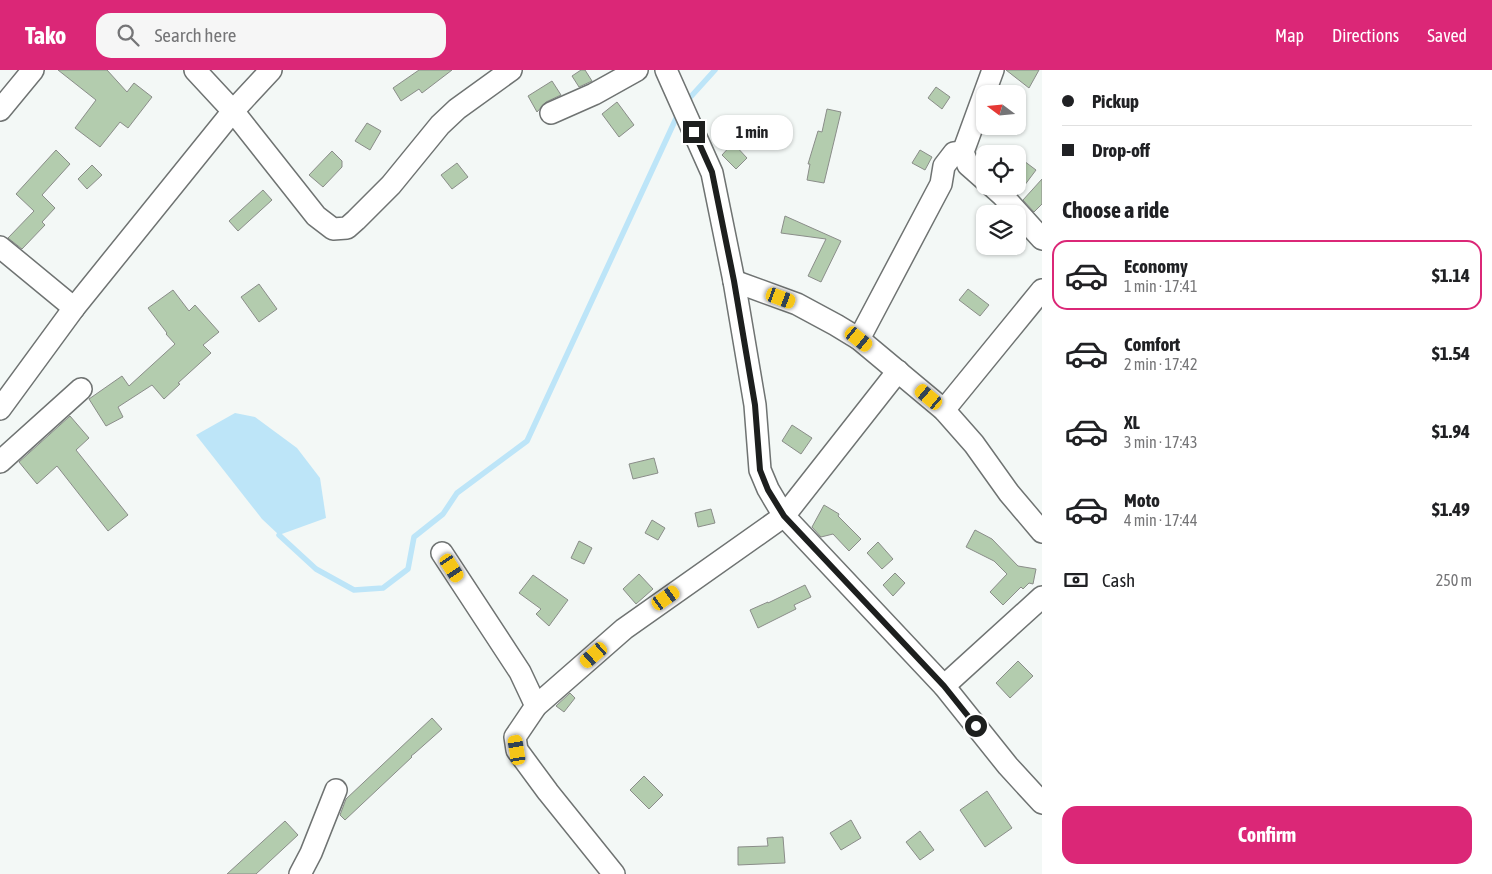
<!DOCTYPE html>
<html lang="en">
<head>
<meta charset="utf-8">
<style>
	body { margin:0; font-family:"Asap Condensed",sans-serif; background:#f6f6f6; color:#202124; height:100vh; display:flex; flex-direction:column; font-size:19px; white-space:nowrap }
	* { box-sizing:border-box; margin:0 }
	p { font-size:16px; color:#757577 }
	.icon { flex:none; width:28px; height:28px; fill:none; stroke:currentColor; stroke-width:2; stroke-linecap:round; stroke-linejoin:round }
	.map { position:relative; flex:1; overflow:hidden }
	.drawer { display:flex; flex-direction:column; background:#fff; width:450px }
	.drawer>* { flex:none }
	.top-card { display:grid; align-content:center; height:110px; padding:0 20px; background:#fff }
	.needle { width:32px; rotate:286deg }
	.fabs { position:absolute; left:976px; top:15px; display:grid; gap:10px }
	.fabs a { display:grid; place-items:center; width:50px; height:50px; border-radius:10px; background:#fff; box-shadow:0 1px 4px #0004; font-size:25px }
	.end { position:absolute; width:22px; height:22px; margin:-11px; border:6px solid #1d1f1e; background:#fff; box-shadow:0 0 0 2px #fff }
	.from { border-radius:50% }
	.bubble { position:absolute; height:35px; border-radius:15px; background:#fff; box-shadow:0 1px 4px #0004; font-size:16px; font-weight:700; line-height:35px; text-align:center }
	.car { position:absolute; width:15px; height:30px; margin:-15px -8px; border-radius:6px; box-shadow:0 0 4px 1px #0007; background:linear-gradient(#f5c518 24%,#345 0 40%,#f5c518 0 76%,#345 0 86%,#f5c518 0) }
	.top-card b { display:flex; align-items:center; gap:18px; height:48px; font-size:19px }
	.top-card b+b { border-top:1px solid #e0e0e0 }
	.top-card i { width:12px; height:12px; background:#202124 }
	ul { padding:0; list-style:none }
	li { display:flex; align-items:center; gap:15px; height:70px; margin:0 10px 8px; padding:0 10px; border:2px solid transparent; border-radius:15px }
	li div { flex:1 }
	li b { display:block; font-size:19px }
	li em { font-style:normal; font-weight:700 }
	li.current { border-color:#db2777 }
	li>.icon { width:45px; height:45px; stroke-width:1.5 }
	h2 { padding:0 20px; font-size:22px; line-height:60px }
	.pay { display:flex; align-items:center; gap:12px; height:55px; padding:0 20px; font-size:19px }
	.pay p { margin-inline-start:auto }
	.action { display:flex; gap:10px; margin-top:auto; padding:10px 20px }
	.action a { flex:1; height:58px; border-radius:15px; background:#db2777; color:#fff; font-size:20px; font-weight:700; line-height:58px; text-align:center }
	header { display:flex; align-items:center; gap:30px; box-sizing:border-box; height:70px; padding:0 25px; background:#db2777; color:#fff }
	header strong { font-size:24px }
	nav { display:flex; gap:28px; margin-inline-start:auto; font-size:18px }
	.search { width:350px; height:45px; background:#f6f6f6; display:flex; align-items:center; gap:12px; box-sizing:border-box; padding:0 18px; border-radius:15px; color:#757577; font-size:19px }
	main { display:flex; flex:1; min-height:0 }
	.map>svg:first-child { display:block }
</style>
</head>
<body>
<header>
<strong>Tako</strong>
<div class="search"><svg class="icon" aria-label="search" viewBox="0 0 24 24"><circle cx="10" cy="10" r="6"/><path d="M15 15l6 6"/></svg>Search here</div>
<nav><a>Map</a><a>Directions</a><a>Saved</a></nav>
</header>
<main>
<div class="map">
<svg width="1042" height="804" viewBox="0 0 1042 804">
	<rect width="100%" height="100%" fill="#f3f8f6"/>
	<path fill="#bde5f8" d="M235,343L255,347L297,378L320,408L326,448L279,465L262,449L196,365Z"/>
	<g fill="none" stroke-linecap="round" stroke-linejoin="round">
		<g stroke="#bde5f8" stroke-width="5.5">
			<path d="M686,32L715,0"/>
			<path d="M279,465L316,499L354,520L383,518L408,499L414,467L443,444L457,423L527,371L679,42"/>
		</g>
	</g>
	<g fill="#b3ccae" stroke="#8a8d89">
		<path d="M58,0H107L127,22L134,13L152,27L128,58L120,52L100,77L75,58L96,30Z"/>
		<path d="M419,0H452L422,23L419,19L401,31L393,18Z"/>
		<path d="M581,0H585L592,11L579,17L572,6Z"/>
		<path d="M1006,0H1039L1029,18Z"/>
		<path d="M552,11L561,25L546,32L537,42L528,26Z"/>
		<path d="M936,17L950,27L942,39L928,28Z"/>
		<path d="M617,32L634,55L619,67L602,44Z"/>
		<path d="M827,39L841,42L824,113L807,110L810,94H808L818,61L822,62Z"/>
		<path d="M367,53L381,61L370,80L355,71Z"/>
		<path d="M733,73L747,88L736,99L722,85Z"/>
		<path d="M56,80L70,94L42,125L55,138L42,152L45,155L22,179L8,168L34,141L16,124Z"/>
		<path d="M920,80L932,87L925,100L912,93Z"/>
		<path d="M332,81L342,91V97L323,117L309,105Z"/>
		<path d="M1024,91L1036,100L1018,124V100Z"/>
		<path d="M457,93L468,107L452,119L441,105Z"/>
		<path d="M92,95L102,105L87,119L78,109Z"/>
		<path d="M1042,109V134L1034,142L1023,130Z"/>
		<path d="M263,120L272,130L238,161L229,151Z"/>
		<path d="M785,146L841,171L821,212L808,206L826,169L781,163Z"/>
		<path d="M259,214L277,239L259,252L241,227Z"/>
		<path d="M968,219L989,235L980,246L959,230Z"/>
		<path d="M173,220L189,241L195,235L219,262L203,275L211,283L178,313L180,314L164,329L152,315L118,337L123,347L106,356L89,329L122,306L129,316L175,274L166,264L167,263L148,238Z"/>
		<path d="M70,346L89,368L76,380L128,445L108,461L57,396L37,414L19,392Z"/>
		<path d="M792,355L812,368L801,384L782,371Z"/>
		<path d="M654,388L658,403L633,409L629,394Z"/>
		<path d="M824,435L839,444L838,446L861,469L849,481L833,464L821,467L812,457Z"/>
		<path d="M711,439L715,453L698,457L695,443Z"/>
		<path d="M652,450L665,458L658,470L645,463Z"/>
		<path d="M975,460L992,469L1018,496L1036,499L1033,514L1029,513L1023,519L1021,517L1003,535L990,522L1007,504L994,491L966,477Z"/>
		<path d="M579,471L592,478L584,494L571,488Z"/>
		<path d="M878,472L893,489L882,499L867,483Z"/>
		<path d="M895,503L905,513L893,526L883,515Z"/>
		<path d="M639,504L653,519L636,534L623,519Z"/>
		<path d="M533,505L568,530L549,556L536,544L541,539L519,523Z"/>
		<path d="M805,515L811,527L794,535L796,539L758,558L750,540L768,532V533Z"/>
		<path d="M1018,591L1033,606L1010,628L996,613Z"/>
		<path d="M570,623L575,628L564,642L556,636Z"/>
		<path d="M432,648L442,659L415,683L411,686L412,687L345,750L340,745L346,729Z"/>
		<path d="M644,706L663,725L649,739L630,720Z"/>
		<path d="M987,721L1012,758L985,777L960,740Z"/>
		<path d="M851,750L861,768L841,780L830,763Z"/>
		<path d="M285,751L298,765L256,804H227Z"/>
		<path d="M920,761L934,780L920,790L906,772Z"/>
		<path d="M783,767L785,793L738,795V777L768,776L767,768Z"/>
	</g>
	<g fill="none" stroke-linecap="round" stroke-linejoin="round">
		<g stroke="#6f7372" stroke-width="24">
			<g id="minor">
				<path d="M195,0L233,41L316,146L333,159L347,158L356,150L391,115L440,55L457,39L511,0"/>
				<path d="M666,0L712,103L734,211L755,335L760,400L768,419L784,446L944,616L1008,696L1042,733"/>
				<path d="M0,40L33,0"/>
				<path d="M551,43L594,24L637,0"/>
				<path d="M985,110L968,95L963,82L993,0"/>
				<path d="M992,116L1002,125L1042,169"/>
				<path d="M0,177L74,238"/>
				<path d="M734,211L797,234L836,255L859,269L944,340L974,374L1009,423L1042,462"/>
				<path d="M859,269L941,114L944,96L954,83L963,82"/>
				<path d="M0,339L74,238L233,41L271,0"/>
				<path d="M944,340L1042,220"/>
				<path d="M0,392L81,319"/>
				<path d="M442,483L520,602L536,636"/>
				<path d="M944,616L1042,527"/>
				<path d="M300,804L311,783L336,720"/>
				<path d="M614,804L548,722L517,680L515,667L536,636L624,559L784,446L898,301"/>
			</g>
		</g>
		<use href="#minor" stroke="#fff" stroke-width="21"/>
	</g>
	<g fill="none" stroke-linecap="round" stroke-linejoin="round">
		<path stroke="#1d1f1e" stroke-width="6" d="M694,62L712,102L734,211L755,335L760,400L768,420L784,446L944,616L976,656"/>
	</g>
</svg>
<div class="fabs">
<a><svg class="needle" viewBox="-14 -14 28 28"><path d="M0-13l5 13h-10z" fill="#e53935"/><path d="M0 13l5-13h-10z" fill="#757577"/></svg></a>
<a><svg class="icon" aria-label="locate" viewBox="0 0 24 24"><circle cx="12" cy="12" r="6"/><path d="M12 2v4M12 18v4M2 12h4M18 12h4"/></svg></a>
<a><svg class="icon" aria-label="layers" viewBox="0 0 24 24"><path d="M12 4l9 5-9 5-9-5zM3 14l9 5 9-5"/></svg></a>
</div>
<i class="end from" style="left:976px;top:656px"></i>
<i class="end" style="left:694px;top:62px"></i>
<div class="bubble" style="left:711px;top:45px;width:82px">1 min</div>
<i class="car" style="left:781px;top:228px;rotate:110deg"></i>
<i class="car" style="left:859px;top:269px;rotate:129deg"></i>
<i class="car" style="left:929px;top:327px;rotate:310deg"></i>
<i class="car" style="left:452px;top:498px;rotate:147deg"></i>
<i class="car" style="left:666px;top:528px;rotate:55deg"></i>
<i class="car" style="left:594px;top:585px;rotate:229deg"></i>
<i class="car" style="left:517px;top:680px;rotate:351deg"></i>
</div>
<section class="drawer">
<div class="top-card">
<b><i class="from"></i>Pickup</b>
<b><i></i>Drop-off</b>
</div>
<h2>Choose a ride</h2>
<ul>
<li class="current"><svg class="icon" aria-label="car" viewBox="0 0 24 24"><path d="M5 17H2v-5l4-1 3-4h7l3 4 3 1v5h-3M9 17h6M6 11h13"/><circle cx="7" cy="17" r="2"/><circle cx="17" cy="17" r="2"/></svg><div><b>Economy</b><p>1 min · 17:41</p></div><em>$1.14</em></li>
<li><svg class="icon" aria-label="car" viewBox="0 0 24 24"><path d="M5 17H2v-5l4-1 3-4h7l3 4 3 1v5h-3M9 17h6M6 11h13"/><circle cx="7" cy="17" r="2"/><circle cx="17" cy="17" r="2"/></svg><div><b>Comfort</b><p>2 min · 17:42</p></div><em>$1.54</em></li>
<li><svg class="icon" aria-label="car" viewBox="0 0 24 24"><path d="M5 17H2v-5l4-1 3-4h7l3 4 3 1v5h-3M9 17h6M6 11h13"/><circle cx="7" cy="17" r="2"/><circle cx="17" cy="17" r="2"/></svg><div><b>XL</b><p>3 min · 17:43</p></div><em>$1.94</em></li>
<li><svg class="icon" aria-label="car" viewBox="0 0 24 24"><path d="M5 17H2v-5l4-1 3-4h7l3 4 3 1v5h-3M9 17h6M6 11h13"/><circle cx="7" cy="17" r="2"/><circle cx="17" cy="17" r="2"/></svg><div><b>Moto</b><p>4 min · 17:44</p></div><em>$1.49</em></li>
</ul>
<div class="pay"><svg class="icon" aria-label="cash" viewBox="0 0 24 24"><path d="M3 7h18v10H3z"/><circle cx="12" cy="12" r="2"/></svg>Cash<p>250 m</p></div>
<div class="action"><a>Confirm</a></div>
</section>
</main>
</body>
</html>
